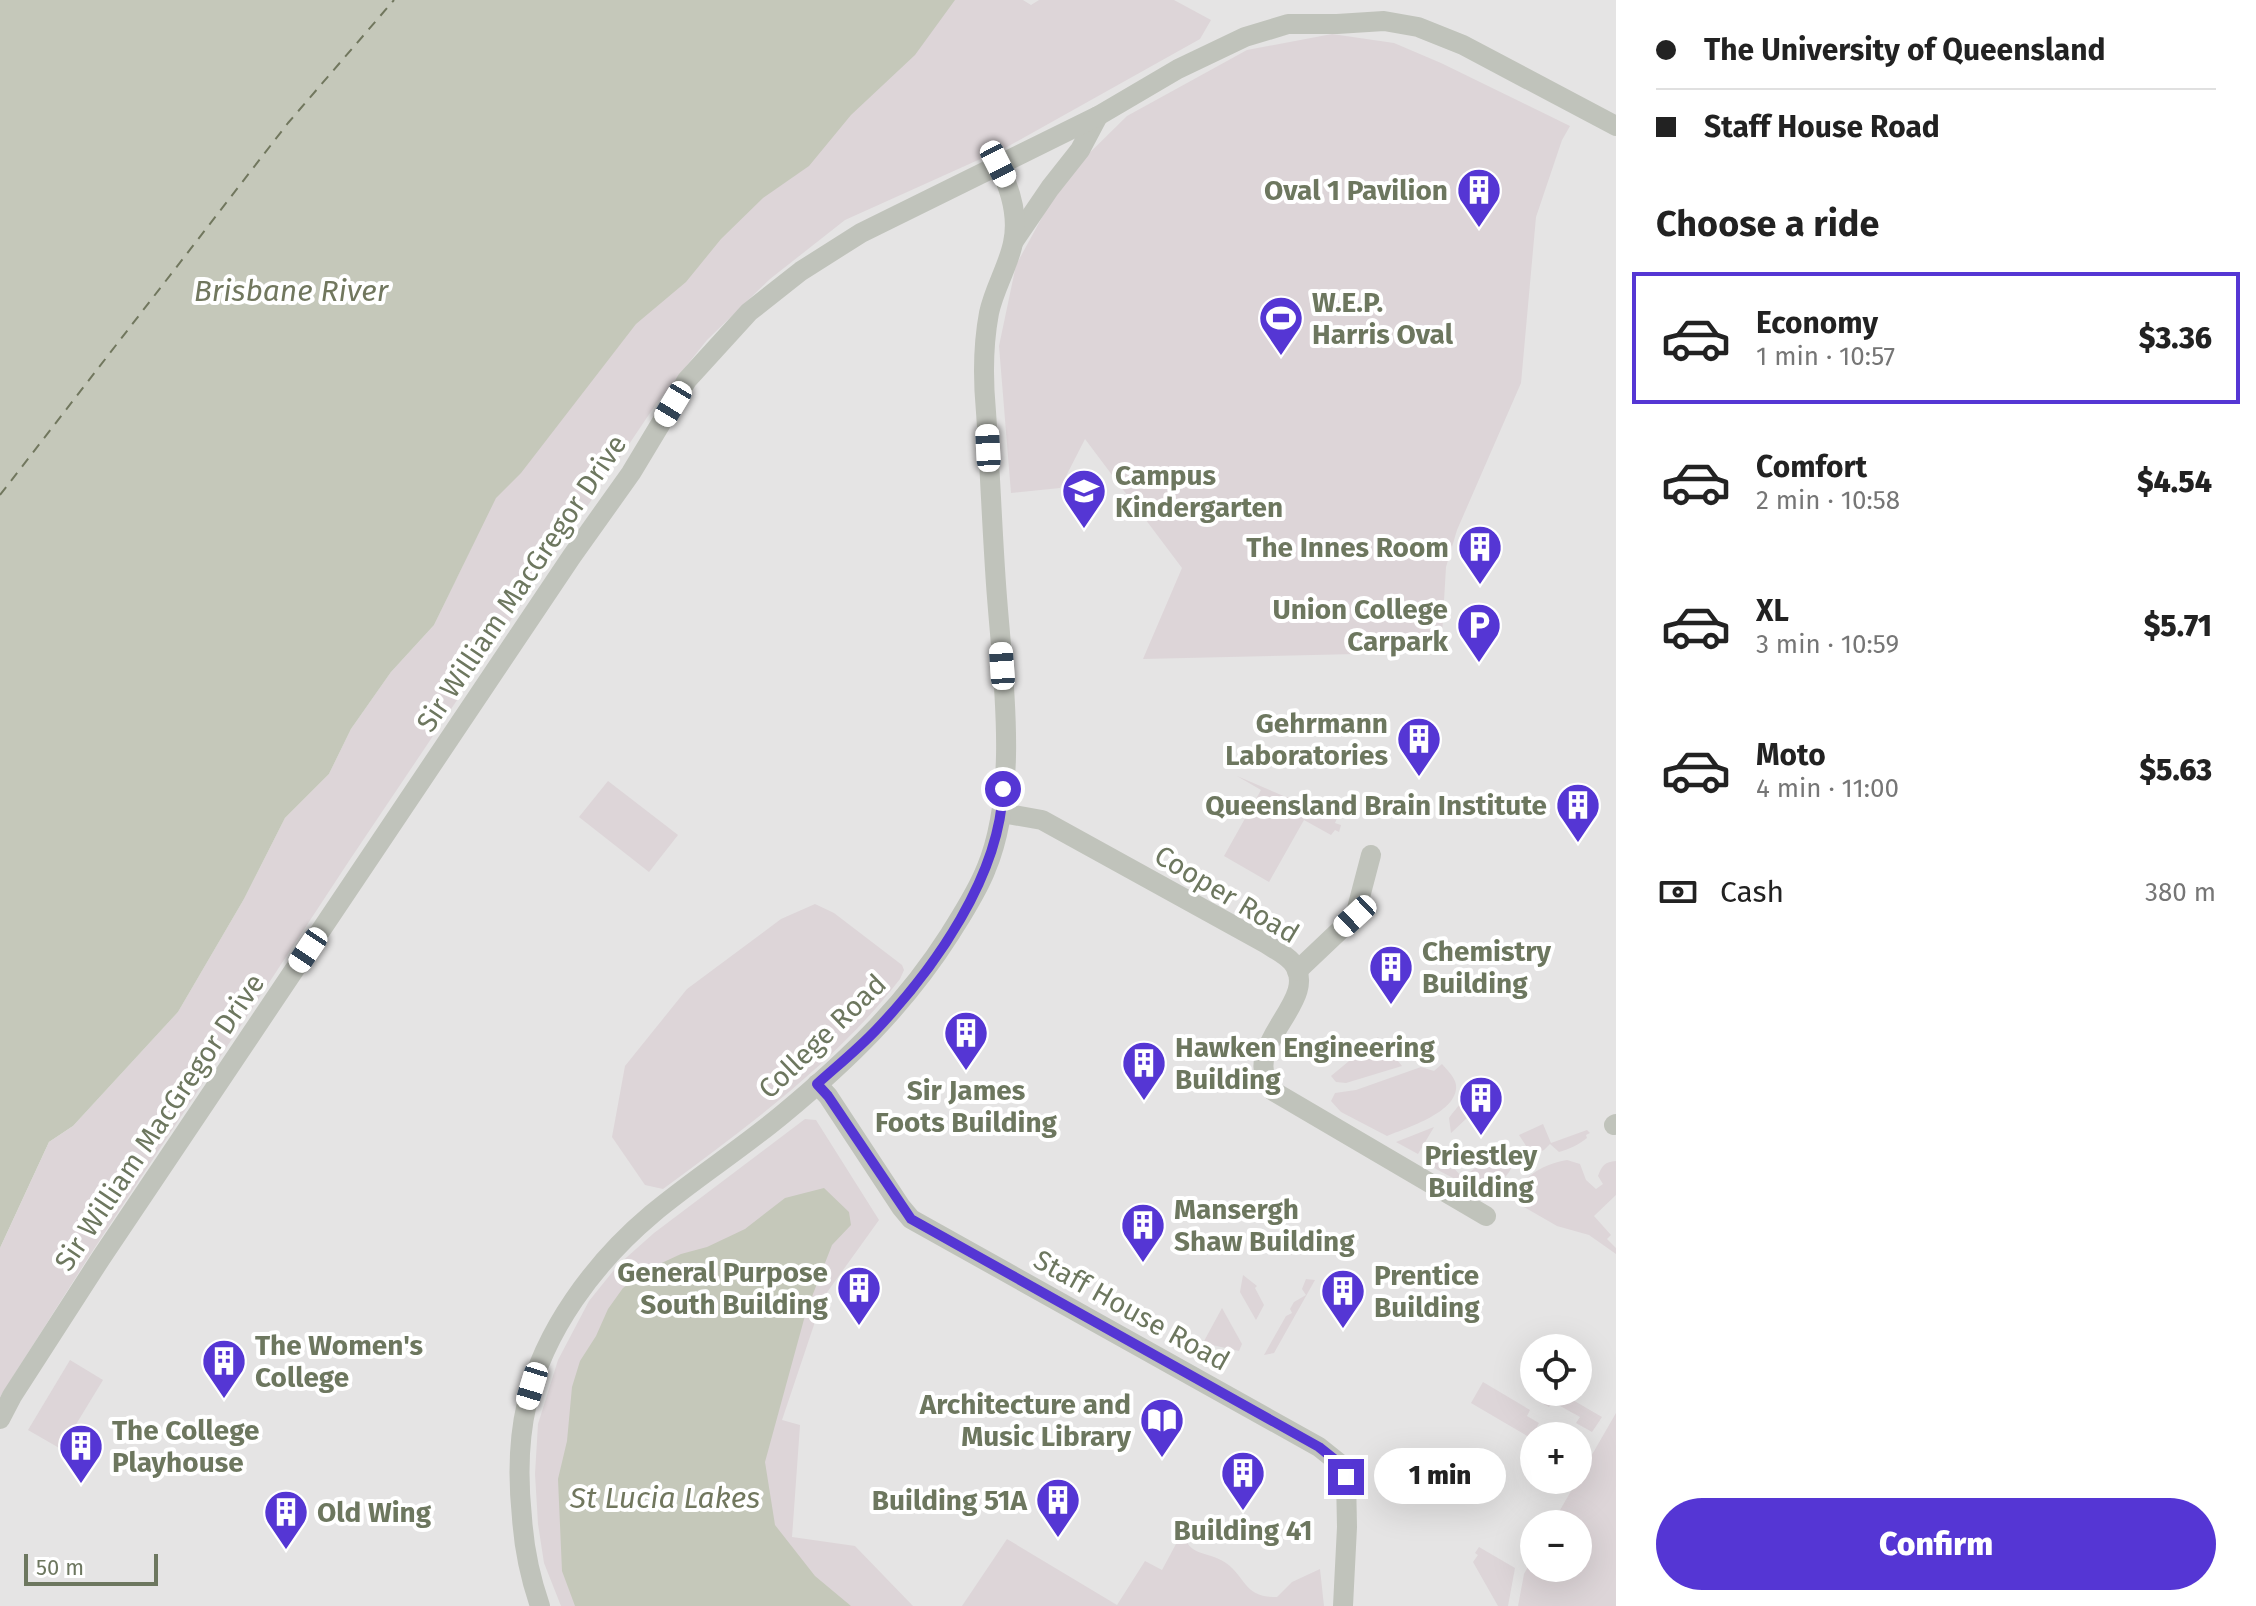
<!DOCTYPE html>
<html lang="en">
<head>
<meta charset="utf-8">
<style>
	body { margin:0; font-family:"Fira Sans",sans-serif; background:#f2f2f2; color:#222; height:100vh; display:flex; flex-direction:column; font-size:30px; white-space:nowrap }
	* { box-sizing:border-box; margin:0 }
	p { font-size:26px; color:#767676 }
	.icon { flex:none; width:44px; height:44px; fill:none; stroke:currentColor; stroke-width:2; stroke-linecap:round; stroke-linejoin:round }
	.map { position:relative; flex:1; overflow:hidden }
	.details { display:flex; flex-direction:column; background:#fff; width:640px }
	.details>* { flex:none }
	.guide { display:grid; align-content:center; height:176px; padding:0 40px; background:#fff }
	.controls { position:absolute; left:1520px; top:1334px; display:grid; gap:16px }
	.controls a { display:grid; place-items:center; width:72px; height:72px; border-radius:50%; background:#fff; box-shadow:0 8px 32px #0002; font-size:40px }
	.scale { position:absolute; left:24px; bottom:20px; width:134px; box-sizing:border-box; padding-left:8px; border:4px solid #6d775f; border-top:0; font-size:22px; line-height:28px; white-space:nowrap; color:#6d775f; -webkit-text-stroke:6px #fff; paint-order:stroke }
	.end { position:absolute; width:36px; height:36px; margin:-18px; border:10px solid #5536d4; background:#fff; box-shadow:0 0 0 4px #fff }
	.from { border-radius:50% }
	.bubble { position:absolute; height:56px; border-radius:28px; background:#fff; box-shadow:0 8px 32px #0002; font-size:26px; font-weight:800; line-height:56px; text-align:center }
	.car { position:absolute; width:24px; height:48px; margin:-24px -12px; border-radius:10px; box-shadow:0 0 6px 2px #0007; background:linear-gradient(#fff 24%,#345 0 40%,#fff 0 76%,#345 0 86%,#fff 0) }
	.guide b { display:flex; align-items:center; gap:28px; height:76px; font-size:30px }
	.guide b+b { border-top:2px solid #e0e0e0 }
	.guide i { width:20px; height:20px; background:#222 }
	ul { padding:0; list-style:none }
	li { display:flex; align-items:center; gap:24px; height:132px; margin:0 16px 12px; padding:0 24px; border:4px solid transparent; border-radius:0px }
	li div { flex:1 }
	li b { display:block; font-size:30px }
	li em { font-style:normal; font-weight:800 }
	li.on { border-color:#5536d4 }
	li>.icon { width:72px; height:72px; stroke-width:1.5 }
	h2 { padding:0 40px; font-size:36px; line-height:96px }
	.pay { display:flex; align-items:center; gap:20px; height:88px; padding:0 40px; font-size:30px }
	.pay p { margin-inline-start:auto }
	.action { display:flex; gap:16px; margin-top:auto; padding:16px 40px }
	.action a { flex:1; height:92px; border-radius:48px; background:#5536d4; color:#fff; font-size:32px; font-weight:800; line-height:92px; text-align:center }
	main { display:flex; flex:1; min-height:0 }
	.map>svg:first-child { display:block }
</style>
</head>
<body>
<main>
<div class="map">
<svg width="1616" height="1606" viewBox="0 0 1616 1606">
	<rect width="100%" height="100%" fill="#f6f3f6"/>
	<path fill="#e5e4e4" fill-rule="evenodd" d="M955,0H1616V1606H0V1248L73,1126L178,1012L244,899L285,818L329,774L351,729L460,573ZM1534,1348H1578V1392H1534ZM1534,1436H1578V1480H1534ZM1534,1524H1578V1568H1534Z"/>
	<g fill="#ddd5d8">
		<path d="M891,0H1023L1031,5L1039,0H1174L1211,20L1200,39L1007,147L845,220L770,279L707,340L656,404L349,861L90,1255L0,1397V1248L49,1142L73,1126L178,1012L244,899L285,818L329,774L351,729L391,672L434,625L472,546L0,1068Z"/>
		<path d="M1332,34L1394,43L1441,63L1570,126L1562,140L1536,217L1521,383L1457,530L1446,567L1441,652L1143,659L1182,568L1085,439L1060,488L1011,493L999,346L1016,265L1063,179L1127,116L1247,50Z"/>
		<path d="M1237,776L1286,797H1310L1323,801L1339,814L1335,823L1341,825L1339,832L1335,830L1331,835L1304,820L1269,882L1224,856L1261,790Z"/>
		<path d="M608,781L678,835L649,872L579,817Z"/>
		<path d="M815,904L834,913L902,965L904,970L900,979C835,1063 748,1126 663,1189L645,1185L612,1137L625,1066L687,989L781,919Z"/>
		<path d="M1378,1037L1402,1066L1346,1083L1336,1082L1331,1076Z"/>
		<path d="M1442,1064C1447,1070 1455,1077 1456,1085C1459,1112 1406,1128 1387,1136L1341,1112L1331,1101L1335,1093L1356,1090L1421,1067L1434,1071Z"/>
		<path d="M1490,1087L1501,1094L1486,1100L1451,1133L1449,1118C1461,1102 1470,1092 1490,1087Z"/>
		<path d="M805,1119L816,1120L879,1220L823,1298L782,1420L800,1425L792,1537L855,1546L913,1606H561L544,1563L538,1524L535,1474L538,1424L558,1360L589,1301L618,1265L654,1233Z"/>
		<path d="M1543,1124L1551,1143L1587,1130L1590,1133L1586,1135L1587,1138C1578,1145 1570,1149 1559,1152L1550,1144L1544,1150L1532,1155L1519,1135Z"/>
		<path d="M1434,1127L1418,1154L1396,1142Z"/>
		<path d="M1504,1144L1514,1158L1515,1163C1511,1168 1508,1175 1503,1179C1483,1199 1448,1175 1429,1165L1426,1162L1431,1153L1446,1168L1450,1164L1463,1178Z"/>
		<path d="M1567,1160L1580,1164L1586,1180L1596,1189L1603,1184L1598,1176C1602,1165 1605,1162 1616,1161V1195L1594,1216L1611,1235L1607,1239L1616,1248V1254L1589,1235L1557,1226L1517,1203L1513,1193C1528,1174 1544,1164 1567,1160Z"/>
		<path d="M1243,1275L1257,1286L1255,1288L1264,1305L1256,1320L1240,1292Z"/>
		<path d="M1306,1279L1315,1280L1274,1353L1264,1355L1286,1316L1292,1313L1290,1309L1294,1302L1306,1295L1302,1289Z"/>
		<path d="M1222,1308L1242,1344L1239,1351L1203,1343Z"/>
		<path d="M70,1360L103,1380L61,1449L28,1430Z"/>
		<path d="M1483,1382L1530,1410L1527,1416L1539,1423L1537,1427L1553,1436H1534V1440L1471,1403Z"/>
		<path d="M1541,1392H1559L1602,1417L1592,1432L1576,1423L1580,1417L1553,1402L1549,1407L1536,1400Z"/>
		<path d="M1616,1413V1606H1518L1524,1574L1534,1556V1568H1578V1524H1552Z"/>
		<path d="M1183,1531C1188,1558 1207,1550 1226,1563C1246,1577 1244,1598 1277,1597L1292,1582L1320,1569L1324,1606H962L1007,1539L1117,1605L1145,1561L1162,1570Z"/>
		<path d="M1479,1547L1515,1568L1508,1606H1498L1473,1562L1478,1555L1475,1553Z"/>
	</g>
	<g fill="#c5c8ba">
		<path d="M0,0H955L915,55L851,115L809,166L763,198L721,239L686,282L636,324L521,473L496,498L434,625L391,672L351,729L329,774L285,818L244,899L178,1012L73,1126L49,1142L0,1248Z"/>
		<path d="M824,1188L849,1212L851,1225L832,1245L806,1312L765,1462L775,1525L815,1576L851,1606H575L562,1571L558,1479L567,1441L572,1387L580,1361L596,1336L608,1309L623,1288L653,1267L681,1254L707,1247L745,1229L785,1198Z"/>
	</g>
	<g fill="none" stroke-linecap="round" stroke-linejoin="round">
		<path stroke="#71775e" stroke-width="2" stroke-dasharray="10 8" stroke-linecap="butt" d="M0,495L288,123L394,0"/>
		<g stroke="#c0c3bb" stroke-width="20">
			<path d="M1014,241L1050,188L1080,150L1098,116"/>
			<path d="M1002,813L1042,820L1265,943C1274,949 1285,954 1292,962C1324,1000 1235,1046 1273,1091L1486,1216"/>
			<path d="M1297,971L1355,916L1371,855"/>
			<path d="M817,1084L828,1096L901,1207L911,1219L1319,1447L1339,1463L1346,1477L1347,1527L1343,1606"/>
			<path d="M1614,1125L1616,1124"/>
			<path d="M0,1419L12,1396L101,1258L572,556L631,473L687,380L749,312L801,271L861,233L1098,116L1178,69L1245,37L1288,24H1337L1384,21L1418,27L1463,45L1616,126"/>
			<path d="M540,1606C530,1577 524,1548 522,1518C518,1480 518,1441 527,1403C544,1330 595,1262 652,1214C694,1179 741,1149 783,1114C847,1061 905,1005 950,934C963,913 977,892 986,869C1020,788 1002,671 996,584C992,527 990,469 986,412C983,380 983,345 989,313C994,289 1008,267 1013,243C1019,216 1010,188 998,164"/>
		</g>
	</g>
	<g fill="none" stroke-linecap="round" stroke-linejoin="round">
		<path stroke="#5536d4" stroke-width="10" d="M1003,789C1000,876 935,968 876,1030C858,1049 837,1066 817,1084L828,1096L911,1219L1319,1447L1339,1463L1346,1477"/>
	</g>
	<defs>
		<g id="building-pin" transform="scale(2.3)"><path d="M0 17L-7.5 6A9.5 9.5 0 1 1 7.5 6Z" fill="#5536d4" stroke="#fff"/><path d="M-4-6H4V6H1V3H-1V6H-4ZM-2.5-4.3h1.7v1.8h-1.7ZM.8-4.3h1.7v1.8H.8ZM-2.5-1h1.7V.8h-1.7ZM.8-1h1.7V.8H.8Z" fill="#fff"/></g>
		<g id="stadium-pin" transform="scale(2.3)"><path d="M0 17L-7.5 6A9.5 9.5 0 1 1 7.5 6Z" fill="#5536d4" stroke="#fff"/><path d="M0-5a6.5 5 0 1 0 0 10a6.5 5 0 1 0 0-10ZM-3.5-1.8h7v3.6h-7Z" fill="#fff"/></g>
		<g id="school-pin" transform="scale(2.3)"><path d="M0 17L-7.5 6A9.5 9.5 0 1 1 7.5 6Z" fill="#5536d4" stroke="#fff"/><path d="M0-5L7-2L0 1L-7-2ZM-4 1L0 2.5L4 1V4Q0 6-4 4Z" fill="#fff"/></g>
		<g id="parking-pin" transform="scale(2.3)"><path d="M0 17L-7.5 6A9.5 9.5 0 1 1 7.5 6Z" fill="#5536d4" stroke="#fff"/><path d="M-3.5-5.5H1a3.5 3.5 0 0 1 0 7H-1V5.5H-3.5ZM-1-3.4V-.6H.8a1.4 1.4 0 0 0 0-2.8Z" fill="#fff"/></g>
		<g id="library-pin" transform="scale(2.3)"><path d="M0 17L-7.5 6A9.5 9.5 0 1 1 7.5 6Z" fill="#5536d4" stroke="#fff"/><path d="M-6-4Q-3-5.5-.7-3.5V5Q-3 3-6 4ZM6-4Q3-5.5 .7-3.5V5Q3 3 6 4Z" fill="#fff"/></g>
	</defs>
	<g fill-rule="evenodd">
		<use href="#building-pin" x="1479" y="190"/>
		<use href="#stadium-pin" x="1281" y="318"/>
		<use href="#school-pin" x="1084" y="491"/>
		<use href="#building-pin" x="1480" y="547"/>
		<use href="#parking-pin" x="1479" y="625"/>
		<use href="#building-pin" x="1419" y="739"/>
		<use href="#building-pin" x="1578" y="805"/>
		<use href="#building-pin" x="1391" y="967"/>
		<use href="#building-pin" x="966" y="1033"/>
		<use href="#building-pin" x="1144" y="1063"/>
		<use href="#building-pin" x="1481" y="1098"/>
		<use href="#building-pin" x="1143" y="1225"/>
		<use href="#building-pin" x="859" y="1288"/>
		<use href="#building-pin" x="1343" y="1291"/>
		<use href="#building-pin" x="224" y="1361"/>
		<use href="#library-pin" x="1162" y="1420"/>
		<use href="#building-pin" x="81" y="1446"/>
		<use href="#building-pin" x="1243" y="1473"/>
		<use href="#building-pin" x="1058" y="1500"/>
		<use href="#building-pin" x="286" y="1512"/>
	</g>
	<g text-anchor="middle" stroke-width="8" stroke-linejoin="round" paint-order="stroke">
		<g font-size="28" font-weight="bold" fill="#6d775f" stroke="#fff" text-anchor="start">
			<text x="1448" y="200" text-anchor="end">Oval 1 Pavilion</text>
			<text x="1312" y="312">W.E.P.<tspan x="1312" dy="32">Harris Oval</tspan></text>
			<text x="1115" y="485">Campus<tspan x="1115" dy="32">Kindergarten</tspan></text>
			<text x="1449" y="557" text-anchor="end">The Innes Room</text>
			<text x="1448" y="619" text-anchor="end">Union College<tspan x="1448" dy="32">Carpark</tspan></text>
			<text x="1388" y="733" text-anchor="end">Gehrmann<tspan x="1388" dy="32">Laboratories</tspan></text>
			<text x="1547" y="815" text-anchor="end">Queensland Brain Institute</text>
			<text x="1422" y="961">Chemistry<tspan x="1422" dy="32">Building</tspan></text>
			<text x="1175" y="1057">Hawken Engineering<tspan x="1175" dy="32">Building</tspan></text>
			<text x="966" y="1100" text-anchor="middle">Sir James<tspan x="966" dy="32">Foots Building</tspan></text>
			<text x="1481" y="1165" text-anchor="middle">Priestley<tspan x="1481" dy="32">Building</tspan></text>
			<text x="1174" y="1219">Mansergh<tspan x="1174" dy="32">Shaw Building</tspan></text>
			<text x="828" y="1282" text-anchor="end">General Purpose<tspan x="828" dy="32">South Building</tspan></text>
			<text x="1374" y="1285">Prentice<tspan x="1374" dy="32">Building</tspan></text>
			<text x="255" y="1355">The Women's<tspan x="255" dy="32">College</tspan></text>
			<text x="1131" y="1414" text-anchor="end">Architecture and<tspan x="1131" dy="32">Music Library</tspan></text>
			<text x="112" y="1440">The College<tspan x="112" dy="32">Playhouse</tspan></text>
			<text x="1027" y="1510" text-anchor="end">Building 51A</text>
			<text x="317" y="1522">Old Wing</text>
			<text x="1243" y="1540" text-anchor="middle">Building 41</text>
		</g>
		<g font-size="28" fill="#6d775f" stroke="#fff">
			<text transform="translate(521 583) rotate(-56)" y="10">Sir William MacGregor Drive</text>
			<text transform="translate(1227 894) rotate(31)" y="10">Cooper Road</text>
			<text transform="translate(822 1036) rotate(-44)" y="10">College Road</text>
			<text transform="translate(159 1122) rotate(-56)" y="10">Sir William MacGregor Drive</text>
			<text transform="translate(1132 1310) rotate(29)" y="10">Staff House Road</text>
		</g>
		<g font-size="30" font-style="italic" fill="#71775e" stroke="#fff">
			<text x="291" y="301">Brisbane River</text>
			<text x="665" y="1508">St Lucia Lakes</text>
		</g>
	</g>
</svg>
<div class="controls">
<a><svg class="icon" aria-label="locate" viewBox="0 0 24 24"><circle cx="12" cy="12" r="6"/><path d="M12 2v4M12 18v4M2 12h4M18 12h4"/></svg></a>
<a>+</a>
<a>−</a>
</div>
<div class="scale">50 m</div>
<i class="end from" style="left:1003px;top:789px"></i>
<i class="end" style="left:1346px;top:1477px"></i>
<div class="bubble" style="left:1374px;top:1448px;width:132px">1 min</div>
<i class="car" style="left:998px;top:164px;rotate:153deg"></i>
<i class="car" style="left:673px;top:404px;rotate:211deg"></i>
<i class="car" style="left:988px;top:448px;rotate:357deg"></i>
<i class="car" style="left:1002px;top:666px;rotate:356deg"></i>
<i class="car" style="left:1355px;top:916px;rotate:227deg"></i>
<i class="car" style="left:308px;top:950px;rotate:214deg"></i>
<i class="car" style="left:532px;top:1386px;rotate:197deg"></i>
</div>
<section class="details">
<div class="guide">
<b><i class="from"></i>The University of Queensland</b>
<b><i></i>Staff House Road</b>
</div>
<h2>Choose a ride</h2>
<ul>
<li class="on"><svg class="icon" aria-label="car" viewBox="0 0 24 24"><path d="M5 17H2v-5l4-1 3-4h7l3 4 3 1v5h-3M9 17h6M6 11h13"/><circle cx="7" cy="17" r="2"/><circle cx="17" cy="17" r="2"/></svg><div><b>Economy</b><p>1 min · 10:57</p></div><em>$3.36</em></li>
<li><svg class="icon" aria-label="car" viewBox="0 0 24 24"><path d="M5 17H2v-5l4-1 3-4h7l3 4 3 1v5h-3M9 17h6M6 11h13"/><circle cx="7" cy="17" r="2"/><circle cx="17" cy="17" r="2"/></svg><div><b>Comfort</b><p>2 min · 10:58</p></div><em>$4.54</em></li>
<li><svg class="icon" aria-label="car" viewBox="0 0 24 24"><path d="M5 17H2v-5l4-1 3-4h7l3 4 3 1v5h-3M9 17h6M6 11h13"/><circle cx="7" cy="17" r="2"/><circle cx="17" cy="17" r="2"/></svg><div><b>XL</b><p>3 min · 10:59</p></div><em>$5.71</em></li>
<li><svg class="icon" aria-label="car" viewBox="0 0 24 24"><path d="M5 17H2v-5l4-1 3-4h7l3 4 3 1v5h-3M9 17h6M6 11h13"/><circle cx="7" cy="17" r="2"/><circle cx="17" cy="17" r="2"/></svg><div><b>Moto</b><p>4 min · 11:00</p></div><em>$5.63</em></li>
</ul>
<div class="pay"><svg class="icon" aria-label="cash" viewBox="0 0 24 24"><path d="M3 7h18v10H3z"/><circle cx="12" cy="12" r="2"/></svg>Cash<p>380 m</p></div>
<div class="action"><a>Confirm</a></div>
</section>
</main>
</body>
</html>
